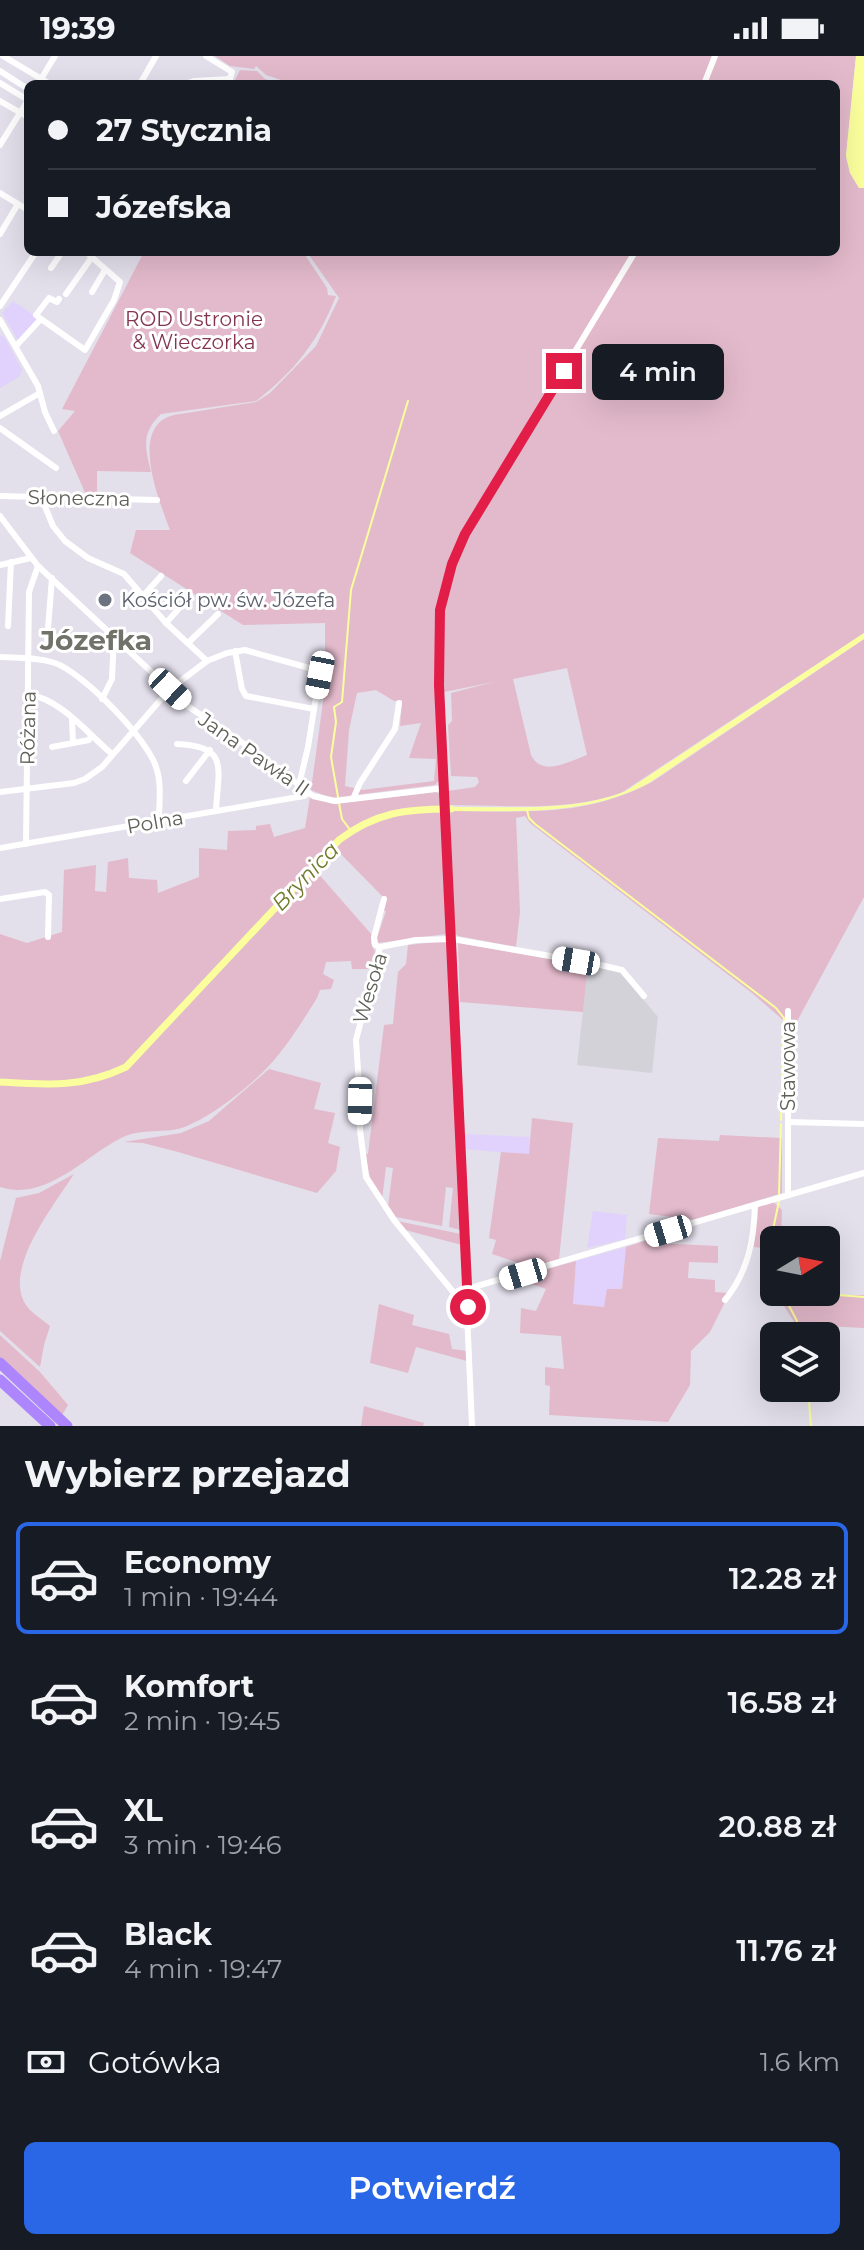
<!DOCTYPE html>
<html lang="pl">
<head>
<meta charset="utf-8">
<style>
	body { margin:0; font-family:Montserrat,sans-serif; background:#242831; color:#f1f3f6; height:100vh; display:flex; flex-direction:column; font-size:30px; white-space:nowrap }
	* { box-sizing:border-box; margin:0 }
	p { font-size:26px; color:#9ea1a6 }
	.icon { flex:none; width:44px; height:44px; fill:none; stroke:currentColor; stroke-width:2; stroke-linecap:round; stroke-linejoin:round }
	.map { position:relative; height:1370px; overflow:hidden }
	.side { display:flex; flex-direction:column; background:#171b24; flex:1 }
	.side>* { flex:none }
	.top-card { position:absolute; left:24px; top:24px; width:816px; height:176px; border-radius:12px; box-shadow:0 8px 32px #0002; display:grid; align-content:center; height:176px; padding:0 24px; background:#171b24 }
	.needle { width:52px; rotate:80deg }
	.buttons { position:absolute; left:760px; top:1170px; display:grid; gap:16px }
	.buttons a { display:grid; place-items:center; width:80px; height:80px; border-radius:12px; background:#171b24; box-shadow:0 8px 32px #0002; font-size:40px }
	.end { position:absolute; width:36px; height:36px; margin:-18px; border:10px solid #e11d48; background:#fff; box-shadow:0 0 0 4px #fff }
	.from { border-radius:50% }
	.bubble { position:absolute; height:56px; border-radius:12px; background:#171b24; box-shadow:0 8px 32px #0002; font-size:26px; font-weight:600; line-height:56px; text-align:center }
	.car { position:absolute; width:24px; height:48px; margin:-24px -12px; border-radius:10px; box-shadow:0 0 6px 2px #0007; background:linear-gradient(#fff 24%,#345 0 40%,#fff 0 76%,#345 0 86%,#fff 0) }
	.top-card b { display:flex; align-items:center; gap:28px; height:76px; font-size:30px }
	.top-card b+b { border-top:2px solid #363941 }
	.top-card i { width:20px; height:20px; background:#f1f3f6 }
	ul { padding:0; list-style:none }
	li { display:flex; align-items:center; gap:24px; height:112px; margin:0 16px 12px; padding:0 8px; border:4px solid transparent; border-radius:12px }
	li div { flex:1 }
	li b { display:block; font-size:30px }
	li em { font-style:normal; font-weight:600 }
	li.active { border-color:#2967e7 }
	li>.icon { width:72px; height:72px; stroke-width:1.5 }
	h2 { padding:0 24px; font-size:36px; line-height:96px }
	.pay { display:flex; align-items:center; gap:20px; height:88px; padding:0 24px; font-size:30px }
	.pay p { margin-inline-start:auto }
	.cta { display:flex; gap:16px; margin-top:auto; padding:16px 24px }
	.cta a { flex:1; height:92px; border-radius:12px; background:#2967e7; color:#fff; font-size:32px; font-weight:600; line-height:92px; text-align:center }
	.status { display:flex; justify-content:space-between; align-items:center; height:56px; padding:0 40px; background:#171b24; direction:ltr }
	.status svg { height:22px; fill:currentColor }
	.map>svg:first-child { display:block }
</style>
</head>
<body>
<div class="status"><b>19:39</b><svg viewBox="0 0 49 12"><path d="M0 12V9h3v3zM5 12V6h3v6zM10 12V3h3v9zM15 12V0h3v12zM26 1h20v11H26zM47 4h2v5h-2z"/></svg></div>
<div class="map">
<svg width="864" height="1370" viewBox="0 0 864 1370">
	<rect width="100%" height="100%" fill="#e3dfeb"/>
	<g fill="#e1d2fd">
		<path d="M13,245L38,262L18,284L2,257Z"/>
		<path d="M0,279L5,282L22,314L20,320L0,332Z"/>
		<path d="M463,1078L530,1081L529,1099L464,1093Z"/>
		<path d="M593,1155L627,1159L625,1183L587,1192Z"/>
		<path d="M626,1191L622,1234L605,1251L573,1248L576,1205Z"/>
	</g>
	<path fill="#d4d2d9" d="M588,909L618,914L658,961L652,1017L577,1009Z"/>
	<g fill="#e3bacb" fill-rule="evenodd">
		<path d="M215,0H856L846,100L850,117L859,132H864V577L621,737C567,756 506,749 448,749V735L475,731L479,726L477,721L451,720L448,669L452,665L451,637L494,626L439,637L441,714L440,723L435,729L331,742L311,734L325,631V567L243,569L130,497L136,474H170C159,444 128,370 174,359L256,346L270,337L316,290L339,242L307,196H836V28H284V25L266,19L256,10L254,13L230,10ZM567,612L587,699C569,705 543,722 531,699L513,623ZM376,634L394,645L402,644L400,670L421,667L409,702L436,703L434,725L362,734L345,730L349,674L357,637Z"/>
		<path d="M240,14L257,15L265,23L281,28H231L234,26Z"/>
		<path d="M144,196H303L327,232L328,239L336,240C319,284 294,316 256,345L161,358C141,377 145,391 151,416L97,415V441H87L58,375L75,355L62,353Z"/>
		<path d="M864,583V841L795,969L783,964L752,937L530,767L525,760L516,762L520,856L516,891L458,880L455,877L450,755C524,755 584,762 652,726Z"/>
		<path d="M435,736L441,738L446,878L378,887L377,882L386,855L380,853L383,841L336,793L316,815L372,879L371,887L375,896L372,913H352L351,905L326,906L323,918L334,924L331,933L320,934L317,942C305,961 293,981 279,998C260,1023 216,1058 187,1070C166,1079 142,1071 121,1082C84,1101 45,1146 0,1131V878L27,887L62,876L64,814L96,809L95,835L106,836L108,806L128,802L129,822L157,824L158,837L199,821V792L227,794L228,775L256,774V770L270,768L274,781L305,772L310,741L333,748Z"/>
		<path d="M447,885L449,887L460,1174L449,1171L453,1132L446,1131L442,1170L396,1161L388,1150L393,1112L386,1111L382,1144L371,1126L365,1098H368L384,969L393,968L398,916L406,908L408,889Z"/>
		<path d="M458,887L572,907L587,918L583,956L460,946Z"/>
		<path d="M269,1013L321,1027L314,1053L335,1057L328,1087L340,1091L336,1115L317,1137L178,1096L143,1087L124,1086L181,1077L209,1065Z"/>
		<path d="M532,1062L573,1067L559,1203L531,1211L492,1198L496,1184L489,1182L501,1096L529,1098Z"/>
		<path d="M720,1079L782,1082V1137L695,1164L649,1158L658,1082L719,1085Z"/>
		<path d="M74,1118C55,1148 2,1213 26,1249C31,1257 43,1264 50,1270L44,1289L40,1311L0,1275V1205L16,1142L39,1137Z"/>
		<path d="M773,1146L782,1154L781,1184H774V1193L754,1191L757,1151Z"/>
		<path d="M397,1165L461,1178L462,1189L405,1174Z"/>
		<path d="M654,1182V1187L718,1190V1207L689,1206L688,1222L715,1224V1236L728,1237L722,1245L725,1246L710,1276L691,1295L690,1329L668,1366L549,1359L550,1330L545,1329V1311L564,1313L561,1280L520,1277L521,1252L536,1255L546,1233L515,1222L576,1205L573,1248L604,1251L607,1233H622L626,1191Z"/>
		<path d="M777,1239H864V1272L807,1269V1280H799L798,1272Z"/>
		<path d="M379,1248L414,1259L412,1269L449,1278L452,1293L467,1295V1305L416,1291L408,1317L370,1307Z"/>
		<path d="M0,1279L40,1316L68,1349L62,1359L0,1301Z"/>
		<path d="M364,1350L424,1367L423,1370H361Z"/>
	</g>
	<g fill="#fbfe9c">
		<path d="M856,0H864V132H859L850,117L846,100Z"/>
		<path d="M864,577V583L649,727C587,760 518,755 450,755L449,751C508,750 571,757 626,735Z"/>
	</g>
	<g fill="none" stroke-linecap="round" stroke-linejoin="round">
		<g stroke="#fbfe9c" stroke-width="2">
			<path d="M338,741L331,701L336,666L334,651L342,646L351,534L408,345"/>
			<path d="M339,747L342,763L351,775"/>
			<path d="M527,754L529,762L535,768L776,952L784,962L781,1064"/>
			<path d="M779,1138L781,1068"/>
			<path d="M774,1201L771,1183L779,1145"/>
			<path d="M783,1236C788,1252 799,1263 802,1280"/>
			<path d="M798,1236L864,1241"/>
			<path d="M808,1332L811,1370"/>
		</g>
		<path stroke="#fbfe9c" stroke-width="7" d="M0,1026C48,1029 82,1032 126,1011L339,784C376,756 406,753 451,753"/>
		<g stroke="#fff" stroke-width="6">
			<path d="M3,0L50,28"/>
			<path d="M206,0L232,16L230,23"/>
			<path d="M0,15L28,33"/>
			<path d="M0,27L28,44"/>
			<path d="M38,28L55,0"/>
			<path d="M140,28L156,0"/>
			<path d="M185,28L194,25L230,23"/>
			<path d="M704,28L715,0"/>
			<path d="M0,45L28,61"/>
			<path d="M0,89L28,44"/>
			<path d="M0,137L28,154"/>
			<path d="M0,178L18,148"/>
			<path d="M51,212L62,196"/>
			<path d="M92,236L105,214"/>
			<path d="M66,238L92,201"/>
			<path d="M0,250L36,196"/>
			<path d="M41,263L36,259L49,242L57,246L59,243"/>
			<path d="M0,264L38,330L45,356L54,375"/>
			<path d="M16,290L41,263L85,294L114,244L120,226L86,196"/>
			<path d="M0,360L40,337"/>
			<path d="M0,372L56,412"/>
			<path d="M0,440L157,444"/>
			<path d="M41,441L53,470L65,485L88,502L124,518L166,567L207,605"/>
			<path d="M0,460L38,510L189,651L259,698L313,740L335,745L444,732"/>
			<path d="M0,509L31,502"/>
			<path d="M143,540L161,520"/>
			<path d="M166,567L190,540"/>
			<path d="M8,570L11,506"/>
			<path d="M47,585L52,522"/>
			<path d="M188,587L218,558"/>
			<path d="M235,595L242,633L246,640L314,653"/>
			<path d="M0,601C18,602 37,601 55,607C83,617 147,682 156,711C162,728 159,747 159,765"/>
			<path d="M28,638C62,644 87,677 112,698"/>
			<path d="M102,643L112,623L114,579"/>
			<path d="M72,663L73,687"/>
			<path d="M177,688C230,690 218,713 216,755"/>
			<path d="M52,691L89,684L91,680"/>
			<path d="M186,725L210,694"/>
			<path d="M0,736L74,727L85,723L102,711L170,633L207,605L227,597L245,594L320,615L308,691L299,729"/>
			<path d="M353,743L360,727L395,673L399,647"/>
			<path d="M26,788L29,536L38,510"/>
			<path d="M0,792L304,740L308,737"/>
			<path d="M0,843L45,836L49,839L48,881"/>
			<path d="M380,891L375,889L374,881L384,843"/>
			<path d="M788,1066L864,1068"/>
			<path d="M788,1139V955"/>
			<path d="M467,1233L864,1117"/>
			<path d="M725,1244C748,1216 754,1184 755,1149"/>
			<path d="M467,1245L459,1243L394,1164L366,1121L360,1074V1045L356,984L380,891L416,884L453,883L596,908L622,914L644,940"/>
			<path d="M472,1370L438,601C438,556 447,518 465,478L635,196"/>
		</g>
		<g stroke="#ad85fc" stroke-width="11">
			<path d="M0,1307L67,1370"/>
			<path d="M0,1324L50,1370"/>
		</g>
	</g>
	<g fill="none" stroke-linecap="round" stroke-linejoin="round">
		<path stroke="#e11d48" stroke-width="10" d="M468,1251L439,629L440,554L452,508L465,478L564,315"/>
	</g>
	<circle fill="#6b7280" stroke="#fff" stroke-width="3" cx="105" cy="544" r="8"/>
	<g text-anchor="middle" stroke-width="6" stroke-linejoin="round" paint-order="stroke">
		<g font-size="20" fill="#823450" stroke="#fff">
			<text x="194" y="270">ROD Ustronie<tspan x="194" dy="23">&amp; Wieczorka</tspan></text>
		</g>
		<g font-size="20" fill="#5f6058" stroke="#fff">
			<text transform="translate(79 442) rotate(1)" y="7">Słoneczna</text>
			<text transform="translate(28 672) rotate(-89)" y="7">Różana</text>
			<text transform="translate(254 698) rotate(35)" y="7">Jana Pawła II</text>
			<text transform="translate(155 766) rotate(-10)" y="7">Polna</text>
			<text transform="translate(370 932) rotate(-73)" y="7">Wesoła</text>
			<text transform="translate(788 1010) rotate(-90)" y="7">Stawowa</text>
		</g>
		<g font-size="20" fill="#5b616d" stroke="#fff" text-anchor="start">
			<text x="121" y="551">Kościół pw. św. Józefa</text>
		</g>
		<g font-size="22" font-style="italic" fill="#727a2d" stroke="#fff">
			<text transform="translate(305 820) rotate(-46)" y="8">Brynica</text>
		</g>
		<g font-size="28" font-weight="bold" fill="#717269" stroke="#fff">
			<text x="96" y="594">Józefka</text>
		</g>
	</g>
</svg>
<div class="buttons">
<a><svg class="needle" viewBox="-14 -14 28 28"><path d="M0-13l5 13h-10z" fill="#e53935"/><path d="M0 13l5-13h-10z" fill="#9ea1a6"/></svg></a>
<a><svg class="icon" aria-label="layers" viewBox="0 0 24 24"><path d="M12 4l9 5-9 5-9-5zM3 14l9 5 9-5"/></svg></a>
</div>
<i class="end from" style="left:468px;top:1251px"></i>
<i class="end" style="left:564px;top:315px"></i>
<div class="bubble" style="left:592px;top:288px;width:132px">4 min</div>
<i class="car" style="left:320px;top:619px;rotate:191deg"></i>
<i class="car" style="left:170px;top:633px;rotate:133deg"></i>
<i class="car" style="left:576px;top:905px;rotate:280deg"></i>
<i class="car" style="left:360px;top:1045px;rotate:181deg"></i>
<i class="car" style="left:668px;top:1175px;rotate:253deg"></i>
<i class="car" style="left:523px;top:1218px;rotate:253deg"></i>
<div class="top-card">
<b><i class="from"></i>27 Stycznia</b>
<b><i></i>Józefska</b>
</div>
</div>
<section class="side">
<h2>Wybierz przejazd</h2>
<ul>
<li class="active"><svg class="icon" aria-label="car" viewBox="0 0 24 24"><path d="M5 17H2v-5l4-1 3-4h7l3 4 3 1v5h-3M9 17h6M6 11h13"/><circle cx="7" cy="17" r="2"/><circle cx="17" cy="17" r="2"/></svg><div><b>Economy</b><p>1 min · 19:44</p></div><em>12.28 zł</em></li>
<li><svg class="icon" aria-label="car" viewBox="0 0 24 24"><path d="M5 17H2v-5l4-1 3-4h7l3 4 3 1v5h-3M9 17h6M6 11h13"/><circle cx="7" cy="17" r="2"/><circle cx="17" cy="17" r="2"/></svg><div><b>Komfort</b><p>2 min · 19:45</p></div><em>16.58 zł</em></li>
<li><svg class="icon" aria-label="car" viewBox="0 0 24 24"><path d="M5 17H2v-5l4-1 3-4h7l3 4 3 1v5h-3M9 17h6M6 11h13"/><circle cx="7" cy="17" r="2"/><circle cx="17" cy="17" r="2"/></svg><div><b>XL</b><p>3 min · 19:46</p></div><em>20.88 zł</em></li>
<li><svg class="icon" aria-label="car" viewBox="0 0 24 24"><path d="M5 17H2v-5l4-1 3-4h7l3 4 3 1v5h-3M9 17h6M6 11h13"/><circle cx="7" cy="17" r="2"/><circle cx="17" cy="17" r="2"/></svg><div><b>Black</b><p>4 min · 19:47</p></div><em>11.76 zł</em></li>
</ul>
<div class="pay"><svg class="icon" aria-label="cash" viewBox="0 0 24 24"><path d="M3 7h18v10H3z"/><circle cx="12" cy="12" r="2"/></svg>Gotówka<p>1.6 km</p></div>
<div class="cta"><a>Potwierdź</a></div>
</section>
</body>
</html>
